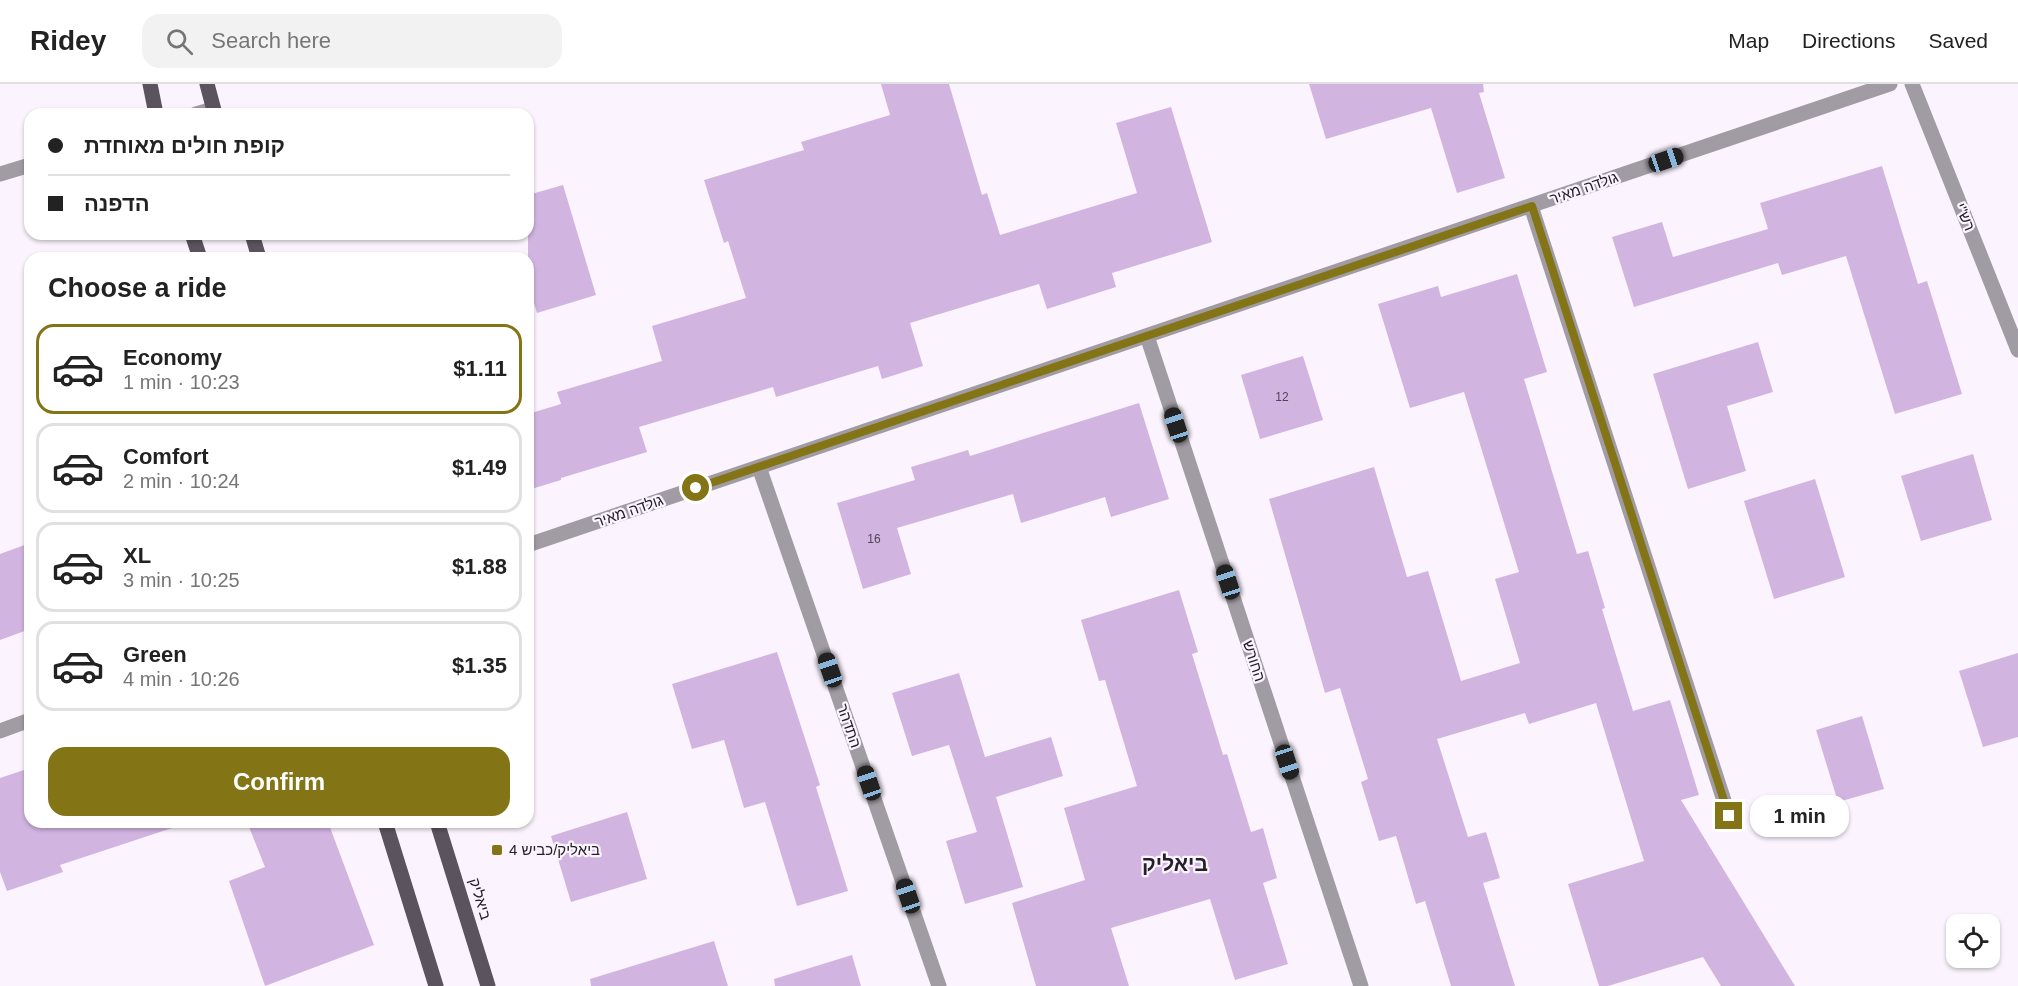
<!DOCTYPE html>
<html lang="en">
<head>
<meta charset="utf-8">
<style>
	body { margin:0; font-family:Helvetica,"Noto Sans Hebrew",sans-serif; background:#f2f2f2; color:#222; height:100vh; display:flex; flex-direction:column; font-size:22px; white-space:nowrap }
	* { box-sizing:border-box; margin:0 }
	p { font-size:20px; color:#767676 }
	.icon { flex:none; width:33px; height:33px; fill:none; stroke:currentColor; stroke-width:2; stroke-linecap:round; stroke-linejoin:round }
	.map { position:relative; flex:1; overflow:hidden }
	.drawer { position:absolute; left:24px; top:168px; width:510px; height:576px; display:flex; flex-direction:column; background:#fff; border-radius:18px; box-shadow:0 2px 4px #0004 }
	.drawer>* { flex:none }
	.top-card { position:absolute; left:24px; top:24px; width:510px; height:132px; border-radius:18px; box-shadow:0 2px 4px #0004; display:grid; align-content:center; height:132px; padding:0 24px; background:#fff }
	.controls { position:absolute; left:1946px; top:830px; display:grid; gap:12px }
	.controls a { display:grid; place-items:center; width:54px; height:54px; border-radius:12px; background:#fff; box-shadow:0 2px 4px #0004; font-size:30px }
	.end { position:absolute; width:27px; height:27px; margin:-14px; border:8px solid #837416; background:#fff; box-shadow:0 0 0 3px #fff }
	.from { border-radius:50% }
	.bubble { position:absolute; height:42px; border-radius:18px; background:#fff; box-shadow:0 2px 4px #0004; font-size:20px; font-weight:700; line-height:42px; text-align:center }
	.car { position:absolute; width:18px; height:36px; margin:-18px -9px; border-radius:8px; box-shadow:0 0 4px 2px #0007; background:linear-gradient(#222 24%,#8ab4d8 0 40%,#222 0 76%,#8ab4d8 0 86%,#222 0) }
	.top-card b { display:flex; align-items:center; gap:21px; height:57px; font-size:22px }
	.top-card b+b { border-top:2px solid #e0e0e0 }
	.top-card i { width:15px; height:15px; background:#222 }
	ul { padding:0; list-style:none }
	li { display:flex; align-items:center; gap:18px; height:90px; margin:0 12px 9px; padding:0 12px; border:3px solid #e0e0e0; border-radius:18px }
	li div { flex:1 }
	li b { display:block; font-size:22px }
	li em { font-style:normal; font-weight:700 }
	li.on { border-color:#837416 }
	li>.icon { width:54px; height:54px; stroke-width:1.5 }
	h2 { padding:0 24px; font-size:27px; line-height:72px }
	.primary-button { display:flex; gap:12px; margin-top:auto; padding:12px 24px }
	.primary-button a { flex:1; height:69px; border-radius:18px; background:#837416; color:#fff; font-size:24px; font-weight:700; line-height:69px; text-align:center }
	header { display:flex; align-items:center; gap:36px; box-sizing:border-box; height:84px; padding:0 30px; background:#fff; border-bottom:2px solid #e0e0e0 }
	header strong { font-size:28px }
	nav { display:flex; gap:33px; margin-inline-start:auto; font-size:21px }
	.search { width:420px; height:54px; background:#f2f2f2; display:flex; align-items:center; gap:15px; box-sizing:border-box; padding:0 21px; border-radius:18px; color:#767676; font-size:22px }
	.map>svg:first-child { display:block }
</style>
</head>
<body>
<header>
<strong>Ridey</strong>
<div class="search"><svg class="icon" aria-label="search" viewBox="0 0 24 24"><circle cx="10" cy="10" r="6"/><path d="M15 15l6 6"/></svg>Search here</div>
<nav><a>Map</a><a>Directions</a><a>Saved</a></nav>
</header>
<div class="map">
<svg width="2018" height="902" viewBox="0 0 2018 902">
	<rect width="100%" height="100%" fill="#fbf4fe"/>
	<g fill="#d2b4e1">
		<path d="M881,0H949L982,111L987,109L1000,151L1137,109L1116,39L1171,23L1212,158L1112,189L1116,203L1047,225L1039,200L910,239L923,282L882,295L878,282L776,313L773,303L639,343L647,368L561,394V396L528,406V330L561,320L557,308L662,277L652,242L746,214L728,157L724,159L704,96L804,66L801,58L890,31Z"/>
		<path d="M1309,0H1483L1484,8L1479,9L1505,94L1457,109L1431,24L1326,55Z"/>
		<path d="M1882,82L1918,200L1927,197L1962,310L1895,330L1846,172L1782,191L1778,179L1634,223L1612,153L1662,138L1673,173L1768,145L1760,119Z"/>
		<path d="M563,101L596,211L537,229L528,199V111Z"/>
		<path d="M1517,190L1547,288L1524,295L1577,470L1588,467L1605,524L1602,525L1633,627L1670,616L1699,711L1681,716L1795,902H1721L1703,873L1608,902H1599L1568,800L1644,777L1596,619L1529,640L1525,629L1437,655L1468,753L1486,748L1500,794L1483,799L1515,902H1451L1425,817L1416,820L1396,752L1379,757L1361,698L1368,695L1340,604L1325,609L1269,415L1374,383L1407,493L1428,487L1461,597L1520,579L1495,495L1519,488L1464,308L1410,324L1378,220L1438,202L1441,213Z"/>
		<path d="M1758,258L1773,308L1727,322L1746,387L1688,405L1653,290Z"/>
		<path d="M1303,272L1323,336L1260,355L1241,291Z"/>
		<path d="M1139,319L1169,415L1111,433L1105,413L1021,439L1013,410L897,444L911,490L863,505L837,419L915,396L911,383L968,366L970,372Z"/>
		<path d="M1973,370L1992,436L1921,457L1901,392Z"/>
		<path d="M1815,395L1845,493L1774,515L1744,417Z"/>
		<path d="M30,459V545L0,556V470Z"/>
		<path d="M1179,506L1198,568L1192,570L1223,671L1227,670L1251,748L1263,744L1277,794L1263,799L1288,880L1235,896L1210,815L1111,844L1129,902H1036L1012,819L1085,796L1064,724L1137,702L1105,596L1099,597L1081,536Z"/>
		<path d="M777,568L820,701L816,703L848,807L797,822L765,718L744,724L724,656L692,665L672,600Z"/>
		<path d="M2018,569V653L1983,663L1959,587Z"/>
		<path d="M959,589L985,673L1051,653L1063,692L996,713L1023,803L965,820L946,757L977,748L949,661L912,672L892,609Z"/>
		<path d="M1862,632L1884,705L1838,718L1816,646Z"/>
		<path d="M30,684V738H171L172,744L60,781L63,788L7,807L0,788V694Z"/>
		<path d="M627,728L647,795L571,818L551,752Z"/>
		<path d="M247,738H328L374,861L265,902L229,797L265,783Z"/>
		<path d="M714,857L728,902H591L590,895Z"/>
		<path d="M852,871L861,902H775L774,895Z"/>
	</g>
	<g fill="none" stroke-linecap="round" stroke-linejoin="round">
		<g stroke="#a19ca3" stroke-width="15">
			<path d="M1912,0L2018,266"/>
			<path d="M196,30L213,25"/>
			<path d="M0,90L30,81"/>
			<path d="M1531,122L1729,732"/>
			<path d="M1147,252L1361,902"/>
			<path d="M759,383L939,902"/>
			<path d="M528,461L1890,0"/>
			<path d="M0,647L30,636"/>
		</g>
		<g stroke="#5b535e" stroke-width="15">
			<path d="M150,0L156,30"/>
			<path d="M207,0L215,30"/>
			<path d="M192,150L200,174"/>
			<path d="M252,150L259,174"/>
			<path d="M385,738L436,902"/>
			<path d="M437,738L488,902"/>
		</g>
	</g>
	<g fill="none" stroke-linecap="round" stroke-linejoin="round">
		<path stroke="#837416" stroke-width="8" d="M696,404L1532,122L1729,732"/>
	</g>
	<rect fill="#837416" stroke="#fbf4fe" stroke-width="2" x="491" y="760" width="12" height="12" rx="3"/>
	<g text-anchor="middle" stroke-width="4.5" stroke-linejoin="round" paint-order="stroke">
		<g font-size="12" fill="#504656">
			<text x="1282" y="317">12</text>
			<text x="874" y="459">16</text>
		</g>
		<g font-size="15" fill="#252127" stroke="#fbf4fe">
			<text transform="translate(1584 104) rotate(-19)" y="5">גולדה מאיר</text>
			<text transform="translate(1965 133) rotate(68)" y="5">רש"י</text>
			<text transform="translate(629 427) rotate(-19)" y="5">גולדה מאיר</text>
			<text transform="translate(1254 577) rotate(72)" y="5">החורש</text>
			<text transform="translate(849 642) rotate(71)" y="5">התדהר</text>
			<text transform="translate(480 815) rotate(73)" y="5">ביאליק</text>
		</g>
		<g font-size="15" fill="#252127" stroke="#fbf4fe" text-anchor="start">
			<text x="509" y="771">ביאליק/כביש 4</text>
		</g>
		<g font-size="21" font-weight="bold" fill="#252127" stroke="#fbf4fe">
			<text x="1175" y="787">ביאליק</text>
		</g>
	</g>
</svg>
<div class="controls">
<a><svg class="icon" aria-label="locate" viewBox="0 0 24 24"><circle cx="12" cy="12" r="6"/><path d="M12 2v4M12 18v4M2 12h4M18 12h4"/></svg></a>
</div>
<i class="end from" style="left:696px;top:404px"></i>
<i class="end" style="left:1729px;top:732px"></i>
<div class="bubble" style="left:1750px;top:711px;width:99px">1 min</div>
<i class="car" style="left:1666px;top:76px;rotate:71deg"></i>
<i class="car" style="left:1176px;top:341px;rotate:342deg"></i>
<i class="car" style="left:1228px;top:498px;rotate:342deg"></i>
<i class="car" style="left:830px;top:586px;rotate:341deg"></i>
<i class="car" style="left:1287px;top:678px;rotate:162deg"></i>
<i class="car" style="left:869px;top:699px;rotate:341deg"></i>
<i class="car" style="left:908px;top:812px;rotate:341deg"></i>
<div class="top-card">
<b><i class="from"></i>קופת חולים מאוחדת</b>
<b><i></i>הדפנה</b>
</div>
<section class="drawer">
<h2>Choose a ride</h2>
<ul>
<li class="on"><svg class="icon" aria-label="car" viewBox="0 0 24 24"><path d="M5 17H2v-5l4-1 3-4h7l3 4 3 1v5h-3M9 17h6M6 11h13"/><circle cx="7" cy="17" r="2"/><circle cx="17" cy="17" r="2"/></svg><div><b>Economy</b><p>1 min · 10:23</p></div><em>$1.11</em></li>
<li><svg class="icon" aria-label="car" viewBox="0 0 24 24"><path d="M5 17H2v-5l4-1 3-4h7l3 4 3 1v5h-3M9 17h6M6 11h13"/><circle cx="7" cy="17" r="2"/><circle cx="17" cy="17" r="2"/></svg><div><b>Comfort</b><p>2 min · 10:24</p></div><em>$1.49</em></li>
<li><svg class="icon" aria-label="car" viewBox="0 0 24 24"><path d="M5 17H2v-5l4-1 3-4h7l3 4 3 1v5h-3M9 17h6M6 11h13"/><circle cx="7" cy="17" r="2"/><circle cx="17" cy="17" r="2"/></svg><div><b>XL</b><p>3 min · 10:25</p></div><em>$1.88</em></li>
<li><svg class="icon" aria-label="car" viewBox="0 0 24 24"><path d="M5 17H2v-5l4-1 3-4h7l3 4 3 1v5h-3M9 17h6M6 11h13"/><circle cx="7" cy="17" r="2"/><circle cx="17" cy="17" r="2"/></svg><div><b>Green</b><p>4 min · 10:26</p></div><em>$1.35</em></li>
</ul>
<div class="primary-button"><a>Confirm</a></div>
</section>
</div>
</body>
</html>
